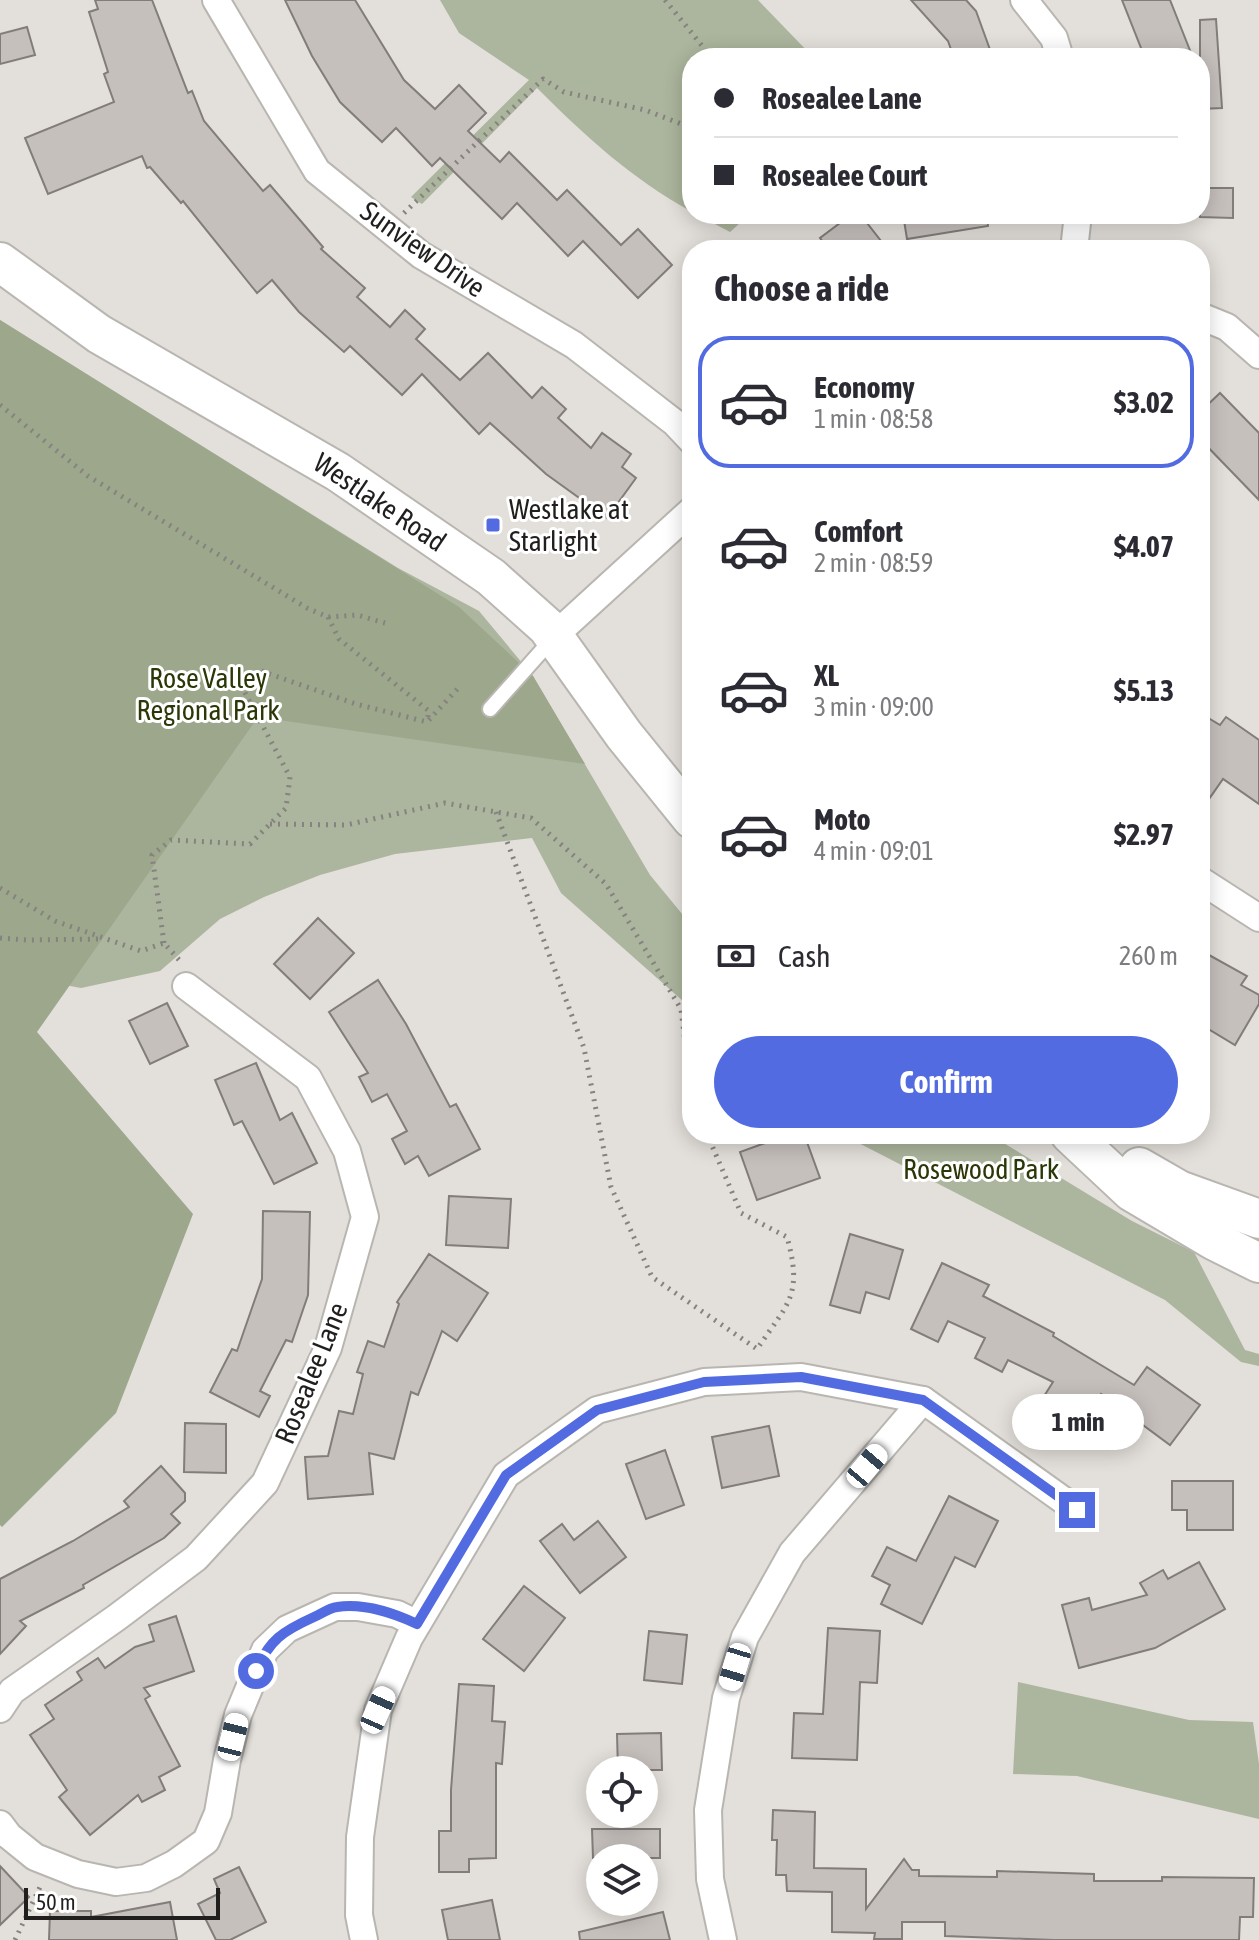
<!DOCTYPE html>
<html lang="en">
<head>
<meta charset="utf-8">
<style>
	body { margin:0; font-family:"Asap Condensed",sans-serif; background:#f2f2f3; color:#2b2b33; height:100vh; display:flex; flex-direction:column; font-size:30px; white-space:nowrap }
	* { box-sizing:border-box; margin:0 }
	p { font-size:26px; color:#7c7c81 }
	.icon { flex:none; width:44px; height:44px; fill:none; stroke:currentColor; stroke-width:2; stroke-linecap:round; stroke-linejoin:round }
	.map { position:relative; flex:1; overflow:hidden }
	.drawer { position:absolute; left:682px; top:240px; width:528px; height:904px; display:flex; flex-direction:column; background:#fff; border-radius:32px; box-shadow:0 4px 20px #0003 }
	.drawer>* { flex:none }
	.guide { position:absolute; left:682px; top:48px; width:528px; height:176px; border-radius:32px; box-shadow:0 4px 20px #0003; display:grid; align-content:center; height:176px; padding:0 32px; background:#fff }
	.controls { position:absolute; left:586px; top:1756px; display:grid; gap:16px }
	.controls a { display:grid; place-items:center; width:72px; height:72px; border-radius:50%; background:#fff; box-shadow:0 4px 20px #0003; font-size:40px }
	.scale { position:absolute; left:24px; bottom:20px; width:196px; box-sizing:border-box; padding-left:8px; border:4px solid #211f1e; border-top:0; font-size:22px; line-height:28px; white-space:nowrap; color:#211f1e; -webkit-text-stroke:6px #fff; paint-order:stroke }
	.end { position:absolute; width:36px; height:36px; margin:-18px; border:10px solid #536be0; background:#fff; box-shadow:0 0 0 4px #fff }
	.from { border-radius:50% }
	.bubble { position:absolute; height:56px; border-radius:28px; background:#fff; box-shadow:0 4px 20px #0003; font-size:26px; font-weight:700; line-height:56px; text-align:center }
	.car { position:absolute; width:24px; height:48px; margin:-24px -12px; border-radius:10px; box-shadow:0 0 6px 2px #0007; background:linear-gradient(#fff 24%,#345 0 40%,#fff 0 76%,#345 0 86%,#fff 0) }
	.guide b { display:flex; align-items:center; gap:28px; height:76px; font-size:30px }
	.guide b+b { border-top:2px solid #e1e1e2 }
	.guide i { width:20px; height:20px; background:#2b2b33 }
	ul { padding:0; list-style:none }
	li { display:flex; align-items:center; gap:24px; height:132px; margin:0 16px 12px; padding:0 16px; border:4px solid transparent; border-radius:32px }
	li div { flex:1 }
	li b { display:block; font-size:30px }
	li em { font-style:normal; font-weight:700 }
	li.current { border-color:#536be0 }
	li>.icon { width:72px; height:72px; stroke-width:1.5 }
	h2 { padding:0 32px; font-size:36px; line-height:96px }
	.pay { display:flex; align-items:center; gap:20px; height:88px; padding:0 32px; font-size:30px }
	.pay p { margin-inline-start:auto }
	.action { display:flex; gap:16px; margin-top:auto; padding:16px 32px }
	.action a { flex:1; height:92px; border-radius:48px; background:#536be0; color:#fff; font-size:32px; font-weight:700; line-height:92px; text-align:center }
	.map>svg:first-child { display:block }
</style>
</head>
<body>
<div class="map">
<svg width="1259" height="1940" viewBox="0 0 1259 1940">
	<rect width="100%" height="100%" fill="#e3dfda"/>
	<g fill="#acb59d">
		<path d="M440,0H758L814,58H692V212C631,178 586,137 537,88L422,204L411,197L529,80L459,33Z"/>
		<path d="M696,214H750L730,232Z"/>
		<path d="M0,320L398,568L479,611L533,676L650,875L692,926V1009L561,893L532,838L395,854L320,875L264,897L220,919L160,971L81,988L0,973Z"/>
		<path d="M841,1134H989L1132,1221L1194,1252L1245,1350L1259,1354V1366L1241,1362L1165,1300Z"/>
		<path d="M1018,1682L1189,1720L1253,1722L1259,1764V1819L1077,1776L1013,1774Z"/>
	</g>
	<path fill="#9ca78b" d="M0,320L459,607L533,676L585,764L258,717L37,1032L193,1214L116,1413L2,1527L0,1525Z"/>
	<g fill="#c6c0bd" stroke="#827d7a" stroke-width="2">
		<path d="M95,0H152L188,93L192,91L204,121L263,191L270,185L323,247L321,249L365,288L357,297L390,327L405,310L425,329L416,339L460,380L488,353L532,398L542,387L566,409L558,418L591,448L602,433L631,454L622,467L636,478L607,518L546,474L490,423L479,434L422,374L402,395L350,346L344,352L299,312L272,280L257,293L183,201L181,203L150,167L147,168L142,156L48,194L25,138L114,102L104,74L108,72L89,12L98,9Z"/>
		<path d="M285,0H355L404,80L435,109L459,85L486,113L468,131L500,162L509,152L557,200L567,190L621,245L638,229L672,265L638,298L583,241L568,256L517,203L502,219L440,158L432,166L396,128L382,142L340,102L312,56Z"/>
		<path d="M911,0H966L976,11L993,58H954L948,41Z"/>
		<path d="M1122,0H1170L1193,58H1145Z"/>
		<path d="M1216,19L1222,108L1200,109V20Z"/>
		<path d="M27,27L35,55L0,64V34Z"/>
		<path d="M1200,188H1233V218L1200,217Z"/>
		<path d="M852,214H860L888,250H829L820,238Z"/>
		<path d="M903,214H987L988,226L907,239Z"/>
		<path d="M1220,393L1259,433V500L1200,439V412Z"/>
		<path d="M1200,713L1220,725L1226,717L1259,740V804L1223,779L1200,812Z"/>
		<path d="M318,918L354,953L310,999L274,964Z"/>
		<path d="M1200,950L1247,976L1241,985L1259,995V1004L1235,1045L1200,1024Z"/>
		<path d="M378,980L406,1024L450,1107L456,1104L480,1149L429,1176L418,1156L405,1164L392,1139L407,1131L387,1094L372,1102L359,1077L368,1073L329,1012Z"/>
		<path d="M167,1003L188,1046L150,1064L129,1021Z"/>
		<path d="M256,1063L280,1120L292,1113L317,1163L274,1184L242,1121L234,1125L215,1080Z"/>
		<path d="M790,1134H804L820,1178L757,1200L740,1152Z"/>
		<path d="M449,1196L511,1199L508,1248L446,1245Z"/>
		<path d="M263,1211L310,1212L308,1295L292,1342L286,1340L260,1391L270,1396L259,1417L210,1392L232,1349L237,1351L262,1279Z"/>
		<path d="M850,1234L903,1250L889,1299L866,1292L860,1313L830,1305Z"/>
		<path d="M429,1254L488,1293L457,1341L442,1331L418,1395L411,1392L394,1459L369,1453L373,1494L308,1499L305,1457L328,1456L339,1411L353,1414L363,1374L357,1372L368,1341L384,1347L399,1304L397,1302Z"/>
		<path d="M942,1263L989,1285L983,1296L1054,1333L1053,1336L1134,1385L1147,1367L1200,1405L1170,1445L1101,1394L1091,1412L1072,1401L1064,1415L1041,1401L1053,1382L1008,1360L1002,1372L975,1358L985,1338L948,1321L938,1342L911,1329Z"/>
		<path d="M185,1423L226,1424V1473L184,1472Z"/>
		<path d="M769,1426L779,1476L722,1488L712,1437Z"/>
		<path d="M665,1450L684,1505L646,1519L626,1464Z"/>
		<path d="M161,1466L185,1493V1501L171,1514L180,1523L164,1538L83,1585L84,1588L20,1621L26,1626L0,1654V1579L73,1541L129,1507L124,1501Z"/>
		<path d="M1172,1481H1233V1530H1187V1510H1172Z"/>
		<path d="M949,1496L998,1521L975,1567L955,1557L922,1624L881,1604L890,1585L872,1576L887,1547L916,1561Z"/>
		<path d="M598,1521L626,1557L580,1593L540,1541L562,1524L574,1540Z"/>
		<path d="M1199,1562L1225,1609L1155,1648L1079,1668L1062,1605L1089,1598L1092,1610L1147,1595L1140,1583L1163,1570L1168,1579Z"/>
		<path d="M524,1586L565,1618L524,1671L483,1639Z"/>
		<path d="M176,1616L194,1671L144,1688L150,1696L145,1699L180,1766L159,1777L165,1790L142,1802L138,1795L90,1835L59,1797L67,1790L30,1735L54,1719L45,1705L82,1680L77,1672L98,1658L105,1668L135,1647L154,1641L149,1625Z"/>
		<path d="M828,1628L880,1631L877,1683L860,1682L857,1760L792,1758L794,1713L823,1714Z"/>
		<path d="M649,1631L687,1635L682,1684L644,1680Z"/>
		<path d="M459,1684L494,1686L492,1721L505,1722L502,1764L496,1763V1858L469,1859V1872H439V1831H451V1790Z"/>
		<path d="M661,1733L662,1770H618L617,1734Z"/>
		<path d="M773,1810L815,1812L814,1868L866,1869V1909L904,1859L912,1870H919V1876L997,1877V1871L1094,1874V1881H1162V1877L1254,1878L1253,1917H1240L1239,1940H1054L945,1936V1922H902V1939H874L875,1933L832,1932V1892L787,1891L786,1875H776L777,1840H772Z"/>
		<path d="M592,1829H660V1858H593Z"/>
		<path d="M0,1866L29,1897L0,1925Z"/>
		<path d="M239,1867L266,1922L230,1940H216L198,1904L220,1893L214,1879Z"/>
		<path d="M492,1900L500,1940H448L442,1910Z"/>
		<path d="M170,1902L177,1940H49L50,1911H91V1917Z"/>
		<path d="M663,1912L670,1940H580L579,1932Z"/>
	</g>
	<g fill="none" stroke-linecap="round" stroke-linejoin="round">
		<g stroke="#b9b6b1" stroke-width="18">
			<path id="lane" d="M490,709L554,637"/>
		</g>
		<g stroke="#b9b6b1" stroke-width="30">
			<g id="street">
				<path d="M216,0L317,171L421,255L574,345L675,423L692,441"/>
				<path d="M1024,0L1054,38L1060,58"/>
				<path d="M1074,250L1078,214"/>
				<path d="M1200,316L1227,327L1259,355"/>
				<path d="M554,636L692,510"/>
				<path d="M1200,880L1259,918"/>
				<path d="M0,1709L12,1691L116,1618L196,1558L265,1483L328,1348L365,1217L347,1151L308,1078L186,986"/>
				<path d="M0,1824L9,1836L35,1857L78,1874L116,1882L146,1878L174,1864L206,1841L218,1813L227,1760L238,1715L265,1650L287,1629L335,1607H358L397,1614L417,1624"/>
				<path d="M364,1940L359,1915L360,1837L378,1710L409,1638L506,1475L597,1410L704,1382L801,1377L923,1400L1077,1510"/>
				<path d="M723,1940L710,1879L708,1810L726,1698L745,1637L792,1553L923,1400"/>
			</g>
		</g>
		<g stroke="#b9b6b1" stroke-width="42">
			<g id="secondary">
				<path d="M0,262L99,334L338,472L491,577L547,627L624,735L692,819"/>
				<path d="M1070,1134L1132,1192L1213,1240L1259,1263"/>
				<path d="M1139,1167L1179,1190L1259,1219"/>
			</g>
		</g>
		<g stroke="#85827f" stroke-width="5" stroke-dasharray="2 6" stroke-linecap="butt">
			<path d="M665,0L712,58"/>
			<path d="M404,213L543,79L564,92L645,110L684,125L692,122"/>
			<path d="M0,405L88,476L307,608L328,617L357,615L385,623"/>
			<path d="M328,617L339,639L429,711L427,722"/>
			<path d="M496,812L584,1048L611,1187L652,1277L757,1349C789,1302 803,1295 787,1237L741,1213L707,1134"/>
			<path d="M270,824L346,825L445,803L531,818L606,884L681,1009L692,1100"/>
			<path d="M0,888L55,921L141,951L164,943L181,962"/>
			<path d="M0,938L27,940L101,939"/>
			<path d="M164,943L152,855L171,840L250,844L286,808L290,777L243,689L261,671L356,704L427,722L461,685"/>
			<path d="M15,1940L40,1887"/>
		</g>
		<use href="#lane" stroke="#fff" stroke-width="14"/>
		<use href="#street" stroke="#fff" stroke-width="26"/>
		<use href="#secondary" stroke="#fff" stroke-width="38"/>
	</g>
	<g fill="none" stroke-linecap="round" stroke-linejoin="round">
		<path stroke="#536be0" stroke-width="10" d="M256,1671C269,1640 283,1631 314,1617C321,1614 329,1608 337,1607C363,1603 394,1613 417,1624L506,1475L597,1410L704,1382L801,1377L923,1400L1077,1510"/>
	</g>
	<rect fill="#536be0" stroke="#fff" stroke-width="3" x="485" y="517" width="16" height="16" rx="4"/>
	<g text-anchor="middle" stroke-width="6" stroke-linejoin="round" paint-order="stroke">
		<g font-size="28" fill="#211f1e" stroke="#fff">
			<text transform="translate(423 249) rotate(35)" y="10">Sunview Drive</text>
			<text transform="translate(380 502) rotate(34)" y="10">Westlake Road</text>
			<text transform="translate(311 1373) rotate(-68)" y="10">Rosealee Lane</text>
		</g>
		<g font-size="28" fill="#211f1e" stroke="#fff" text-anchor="start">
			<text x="509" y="519">Westlake at<tspan x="509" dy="32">Starlight</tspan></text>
		</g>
		<g font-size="28" fill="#2a3706" stroke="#fff">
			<text x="208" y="688">Rose Valley<tspan x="208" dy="32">Regional Park</tspan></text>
			<text x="981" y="1179">Rosewood Park</text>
		</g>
	</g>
</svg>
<div class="controls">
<a><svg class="icon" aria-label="locate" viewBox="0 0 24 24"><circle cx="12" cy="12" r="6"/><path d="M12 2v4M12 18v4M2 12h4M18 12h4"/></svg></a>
<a><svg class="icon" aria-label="layers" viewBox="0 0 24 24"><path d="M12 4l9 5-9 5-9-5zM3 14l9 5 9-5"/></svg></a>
</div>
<div class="scale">50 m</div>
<i class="end from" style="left:256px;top:1671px"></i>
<i class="end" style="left:1077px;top:1510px"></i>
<div class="bubble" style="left:1012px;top:1394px;width:132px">1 min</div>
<i class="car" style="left:867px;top:1466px;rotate:40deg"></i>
<i class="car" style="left:735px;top:1667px;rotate:197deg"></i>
<i class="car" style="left:378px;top:1710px;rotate:24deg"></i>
<i class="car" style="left:233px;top:1737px;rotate:14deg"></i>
<div class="guide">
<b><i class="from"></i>Rosealee Lane</b>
<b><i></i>Rosealee Court</b>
</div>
<section class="drawer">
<h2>Choose a ride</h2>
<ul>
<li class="current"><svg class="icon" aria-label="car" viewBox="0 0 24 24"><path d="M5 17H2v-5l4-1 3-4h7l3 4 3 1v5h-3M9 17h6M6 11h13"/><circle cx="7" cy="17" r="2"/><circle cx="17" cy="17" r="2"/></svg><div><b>Economy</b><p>1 min · 08:58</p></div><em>$3.02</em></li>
<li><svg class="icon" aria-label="car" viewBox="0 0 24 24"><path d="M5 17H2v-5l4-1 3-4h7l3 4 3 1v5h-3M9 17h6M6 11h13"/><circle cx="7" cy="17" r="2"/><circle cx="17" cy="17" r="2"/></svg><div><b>Comfort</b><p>2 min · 08:59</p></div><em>$4.07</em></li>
<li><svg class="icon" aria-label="car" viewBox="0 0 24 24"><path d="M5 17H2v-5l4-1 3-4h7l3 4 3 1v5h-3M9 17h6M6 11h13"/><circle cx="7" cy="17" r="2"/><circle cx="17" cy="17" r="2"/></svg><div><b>XL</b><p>3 min · 09:00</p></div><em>$5.13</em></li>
<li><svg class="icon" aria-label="car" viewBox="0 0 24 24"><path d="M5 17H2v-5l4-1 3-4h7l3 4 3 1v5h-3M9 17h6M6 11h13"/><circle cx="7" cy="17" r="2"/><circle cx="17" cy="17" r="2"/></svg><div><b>Moto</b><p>4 min · 09:01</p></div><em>$2.97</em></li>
</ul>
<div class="pay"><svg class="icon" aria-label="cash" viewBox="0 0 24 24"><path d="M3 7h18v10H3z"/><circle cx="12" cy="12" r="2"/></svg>Cash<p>260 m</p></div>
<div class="action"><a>Confirm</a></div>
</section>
</div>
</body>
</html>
